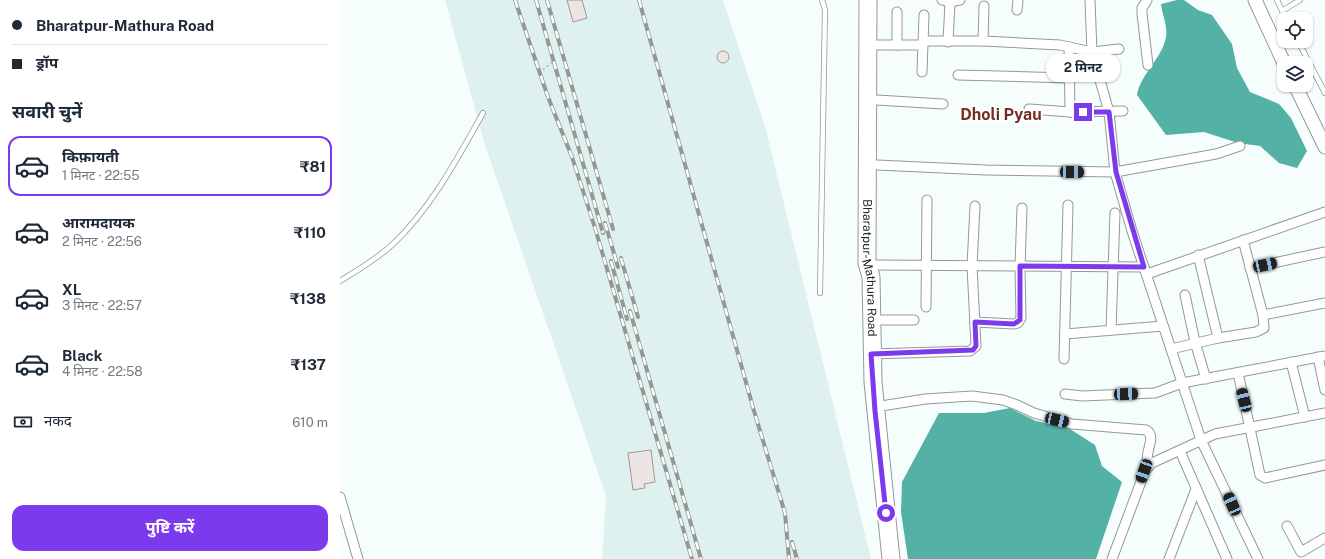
<!DOCTYPE html>
<html lang="hi">
<head>
<meta charset="utf-8">
<style>
	body { margin:0; font-family:"Public Sans","Noto Sans Devanagari",sans-serif; background:#f6f6f7; color:#1f2937; height:100vh; display:flex; flex-direction:column; font-size:15px; white-space:nowrap }
	* { box-sizing:border-box; margin:0 }
	p { font-size:13px; color:#747a83 }
	.icon { flex:none; width:22px; height:22px; fill:none; stroke:currentColor; stroke-width:2; stroke-linecap:round; stroke-linejoin:round }
	.map { position:relative; flex:1; overflow:hidden }
	.drawer { display:flex; flex-direction:column; background:#fff; width:340px }
	.drawer>* { flex:none }
	.guide { display:grid; align-content:center; height:88px; padding:0 12px; background:#fff }
	.fabs { position:absolute; left:937px; top:12px; display:grid; gap:8px }
	.fabs a { display:grid; place-items:center; width:36px; height:36px; border-radius:8px; background:#fff; box-shadow:0 1px 3px #0004; font-size:20px }
	.end { position:absolute; width:18px; height:18px; margin:-9px; border:5px solid #7c3aed; background:#fff; box-shadow:0 0 0 2px #fff }
	.from { border-radius:50% }
	.bubble { position:absolute; height:28px; border-radius:12px; background:#fff; box-shadow:0 1px 3px #0004; font-size:13px; font-weight:700; line-height:28px; text-align:center }
	.car { position:absolute; width:12px; height:24px; margin:-12px -6px; border-radius:5px; box-shadow:0 0 3px 1px #0007; background:linear-gradient(#222 24%,#8ab4d8 0 40%,#222 0 76%,#8ab4d8 0 86%,#222 0) }
	.guide b { display:flex; align-items:center; gap:14px; height:38px; font-size:15px }
	.guide b+b { border-top:1px solid #e0e1e3 }
	.guide i { width:10px; height:10px; background:#1f2937 }
	ul { padding:0; list-style:none }
	li { display:flex; align-items:center; gap:12px; height:60px; margin:0 8px 6px; padding:0 4px; border:2px solid transparent; border-radius:12px }
	li div { flex:1 }
	li b { display:block; font-size:15px }
	li em { font-style:normal; font-weight:700 }
	li.on { border-color:#7c3aed }
	li>.icon { width:36px; height:36px; stroke-width:1.5 }
	h2 { padding:0 12px; font-size:18px; line-height:48px }
	.pay { display:flex; align-items:center; gap:10px; height:44px; padding:0 12px; font-size:15px }
	.pay p { margin-inline-start:auto }
	.primary-button { display:flex; gap:8px; margin-top:auto; padding:8px 12px }
	.primary-button a { flex:1; height:46px; border-radius:12px; background:#7c3aed; color:#fff; font-size:16px; font-weight:700; line-height:46px; text-align:center }
	main { display:flex; flex:1; min-height:0 }
	.map>svg:first-child { display:block }
</style>
</head>
<body>
<main>
<section class="drawer">
<div class="guide">
<b><i class="from"></i>Bharatpur-Mathura Road</b>
<b><i></i>ड्रॉप</b>
</div>
<h2>सवारी चुनें</h2>
<ul>
<li class="on"><svg class="icon" aria-label="car" viewBox="0 0 24 24"><path d="M5 17H2v-5l4-1 3-4h7l3 4 3 1v5h-3M9 17h6M6 11h13"/><circle cx="7" cy="17" r="2"/><circle cx="17" cy="17" r="2"/></svg><div><b>किफ़ायती</b><p>1 मिनट · 22:55</p></div><em>₹81</em></li>
<li><svg class="icon" aria-label="car" viewBox="0 0 24 24"><path d="M5 17H2v-5l4-1 3-4h7l3 4 3 1v5h-3M9 17h6M6 11h13"/><circle cx="7" cy="17" r="2"/><circle cx="17" cy="17" r="2"/></svg><div><b>आरामदायक</b><p>2 मिनट · 22:56</p></div><em>₹110</em></li>
<li><svg class="icon" aria-label="car" viewBox="0 0 24 24"><path d="M5 17H2v-5l4-1 3-4h7l3 4 3 1v5h-3M9 17h6M6 11h13"/><circle cx="7" cy="17" r="2"/><circle cx="17" cy="17" r="2"/></svg><div><b>XL</b><p>3 मिनट · 22:57</p></div><em>₹138</em></li>
<li><svg class="icon" aria-label="car" viewBox="0 0 24 24"><path d="M5 17H2v-5l4-1 3-4h7l3 4 3 1v5h-3M9 17h6M6 11h13"/><circle cx="7" cy="17" r="2"/><circle cx="17" cy="17" r="2"/></svg><div><b>Black</b><p>4 मिनट · 22:58</p></div><em>₹137</em></li>
</ul>
<div class="pay"><svg class="icon" aria-label="cash" viewBox="0 0 24 24"><path d="M3 7h18v10H3z"/><circle cx="12" cy="12" r="2"/></svg>नकद<p>610 m</p></div>
<div class="primary-button"><a>पुष्टि करें</a></div>
</section>
<div class="map">
<svg width="985" height="559" viewBox="0 0 985 559">
	<rect width="100%" height="100%" fill="#f5fefc"/>
	<path fill="#dff1ee" d="M105,0H383L425,126L531,559H262L266,496L144,142Z"/>
	<g fill="#54b1a6">
		<path d="M837,0H844L858,10L872,15L892,44L897,68L910,92L939,104L951,118L967,151L957,168L939,163L920,146L898,143L864,132L826,135L797,95C801,73 822,59 826,37C828,28 822,13 821,4Z"/>
		<path d="M670,408L696,421L727,427L755,445L762,466L782,482L756,559H568L561,512L562,482L599,413H644Z"/>
	</g>
	<g fill="#ede5e3" stroke="#9e9795">
		<path d="M227,0H242L247,18L233,22Z"/>
		<circle cx="383" cy="57" r="6"/>
		<path d="M311,450L315,482L304,484L305,488L293,490L288,453Z"/>
	</g>
	<g fill="none" stroke-linecap="round" stroke-linejoin="round">
		<g stroke="#929a98" stroke-width="6">
			<g id="lane">
				<path d="M937,0L946,19"/>
				<path d="M942,11L960,0"/>
				<path d="M958,41L985,93"/>
				<path d="M0,281C18,270 37,259 53,244C92,207 117,159 143,113"/>
				<path d="M480,293L485,10L482,0"/>
			</g>
		</g>
		<g stroke="#929a98" stroke-width="11">
			<g id="street">
				<path d="M602,0L610,2L620,0"/>
				<path d="M750,0L752,52L769,112L775,172L792,231L861,440L918,559"/>
				<path d="M807,0L802,8V14L808,65"/>
				<path d="M677,10L678,0"/>
				<path d="M643,41L644,6"/>
				<path d="M608,42L610,2"/>
				<path d="M537,45H580L587,41H643L720,45L752,52L779,49"/>
				<path d="M557,45V12"/>
				<path d="M729,47L730,112"/>
				<path d="M582,72L584,15"/>
				<path d="M618,75L729,78"/>
				<path d="M537,100L603,104"/>
				<path d="M689,109L730,112L783,111"/>
				<path d="M537,165L646,170L775,172L876,154L900,146"/>
				<path d="M858,255L878,338"/>
				<path d="M535,265L804,267"/>
				<path d="M910,268L985,252"/>
				<path d="M807,274L985,212"/>
				<path d="M845,295L855,342L866,379"/>
				<path d="M586,307L587,200"/>
				<path d="M923,315L985,303"/>
				<path d="M531,320H574"/>
				<path d="M635,322L674,324L678,323L681,318L680,267L682,208"/>
				<path d="M771,330L775,213"/>
				<path d="M725,334L823,326"/>
				<path d="M831,349L878,338L916,332L924,328L923,315L903,240"/>
				<path d="M531,354L630,351L636,346L632,266L635,206"/>
				<path d="M978,357L985,390"/>
				<path d="M724,359L728,205"/>
				<path d="M951,362L965,417"/>
				<path d="M898,373L920,475L925,478L985,465"/>
				<path d="M725,394L742,396L815,393L842,383L985,356"/>
				<path d="M535,407L585,399L632,396L663,400L677,405L694,413L732,424L806,430C818,437 803,452 808,466"/>
				<path d="M840,451L887,559"/>
				<path d="M0,497L18,559"/>
				<path d="M947,526L961,552L985,538"/>
				<path d="M772,559L805,471L812,463L875,434L985,413"/>
				<path d="M829,559L856,489"/>
			</g>
		</g>
		<g stroke="#929a98" stroke-width="15">
			<g id="secondary">
				<path d="M915,0L944,63"/>
				<path d="M955,85L985,147"/>
			</g>
		</g>
		<g stroke="#929a98" stroke-width="19">
			<g id="highway">
				<path id="s1" d="M528,0L527,263L531,277L533,382L551,559"/>
			</g>
		</g>
		<path stroke="#a8aead" stroke-width="1.5" stroke-dasharray="2 3" stroke-linecap="butt" d="M203,70L212,62"/>
		<use href="#lane" stroke="#fff" stroke-width="4.5"/>
		<use href="#street" stroke="#fff" stroke-width="9"/>
		<use href="#secondary" stroke="#fff" stroke-width="13"/>
		<use href="#highway" stroke="#fff" stroke-width="17"/>
		<g stroke="#929896" stroke-width="4">
			<g id="rail">
				<path d="M175,0L208,97L232,157L255,228L352,559"/>
				<path d="M196,0L263,233"/>
				<path d="M207,0L273,229"/>
				<path d="M299,0L414,411L445,513L449,559"/>
				<path d="M265,223L278,267"/>
				<path d="M281,258L298,317"/>
				<path d="M271,261L287,319"/>
				<path d="M290,311L361,559"/>
				<path d="M452,542L457,559"/>
			</g>
		</g>
		<use href="#rail" stroke="#fff" stroke-width="2.5" stroke-dasharray="8" stroke-linecap="butt"/>
	</g>
	<g fill="none" stroke-linecap="round" stroke-linejoin="round">
		<path stroke="#7c3aed" stroke-width="5" d="M546,513L535,411L531,354L633,350L636,346L635,322L674,324L680,320V266L804,267L776,172L769,112H743"/>
	</g>
	<g text-anchor="middle" stroke-width="4" stroke-linejoin="round" paint-order="stroke">
		<g font-size="12" fill="#252827" stroke="#fff">
			<text dy="4" stroke="none"><textPath href="#s1" startOffset="268">Bharatpur-Mathura Road</textPath></text>
		</g>
		<g font-size="16" font-weight="bold" fill="#722e20" stroke="#fff">
			<text x="661" y="120">Dholi Pyau</text>
		</g>
	</g>
</svg>
<div class="fabs">
<a><svg class="icon" aria-label="locate" viewBox="0 0 24 24"><circle cx="12" cy="12" r="6"/><path d="M12 2v4M12 18v4M2 12h4M18 12h4"/></svg></a>
<a><svg class="icon" aria-label="layers" viewBox="0 0 24 24"><path d="M12 4l9 5-9 5-9-5zM3 14l9 5 9-5"/></svg></a>
</div>
<i class="end from" style="left:546px;top:513px"></i>
<i class="end" style="left:743px;top:112px"></i>
<div class="bubble" style="left:706px;top:54px;width:74px">2 मिनट</div>
<i class="car" style="left:732px;top:172px;rotate:91deg"></i>
<i class="car" style="left:925px;top:265px;rotate:78deg"></i>
<i class="car" style="left:786px;top:394px;rotate:88deg"></i>
<i class="car" style="left:904px;top:400px;rotate:346deg"></i>
<i class="car" style="left:717px;top:420px;rotate:103deg"></i>
<i class="car" style="left:804px;top:471px;rotate:200deg"></i>
<i class="car" style="left:892px;top:504px;rotate:336deg"></i>
</div>
</main>
</body>
</html>
